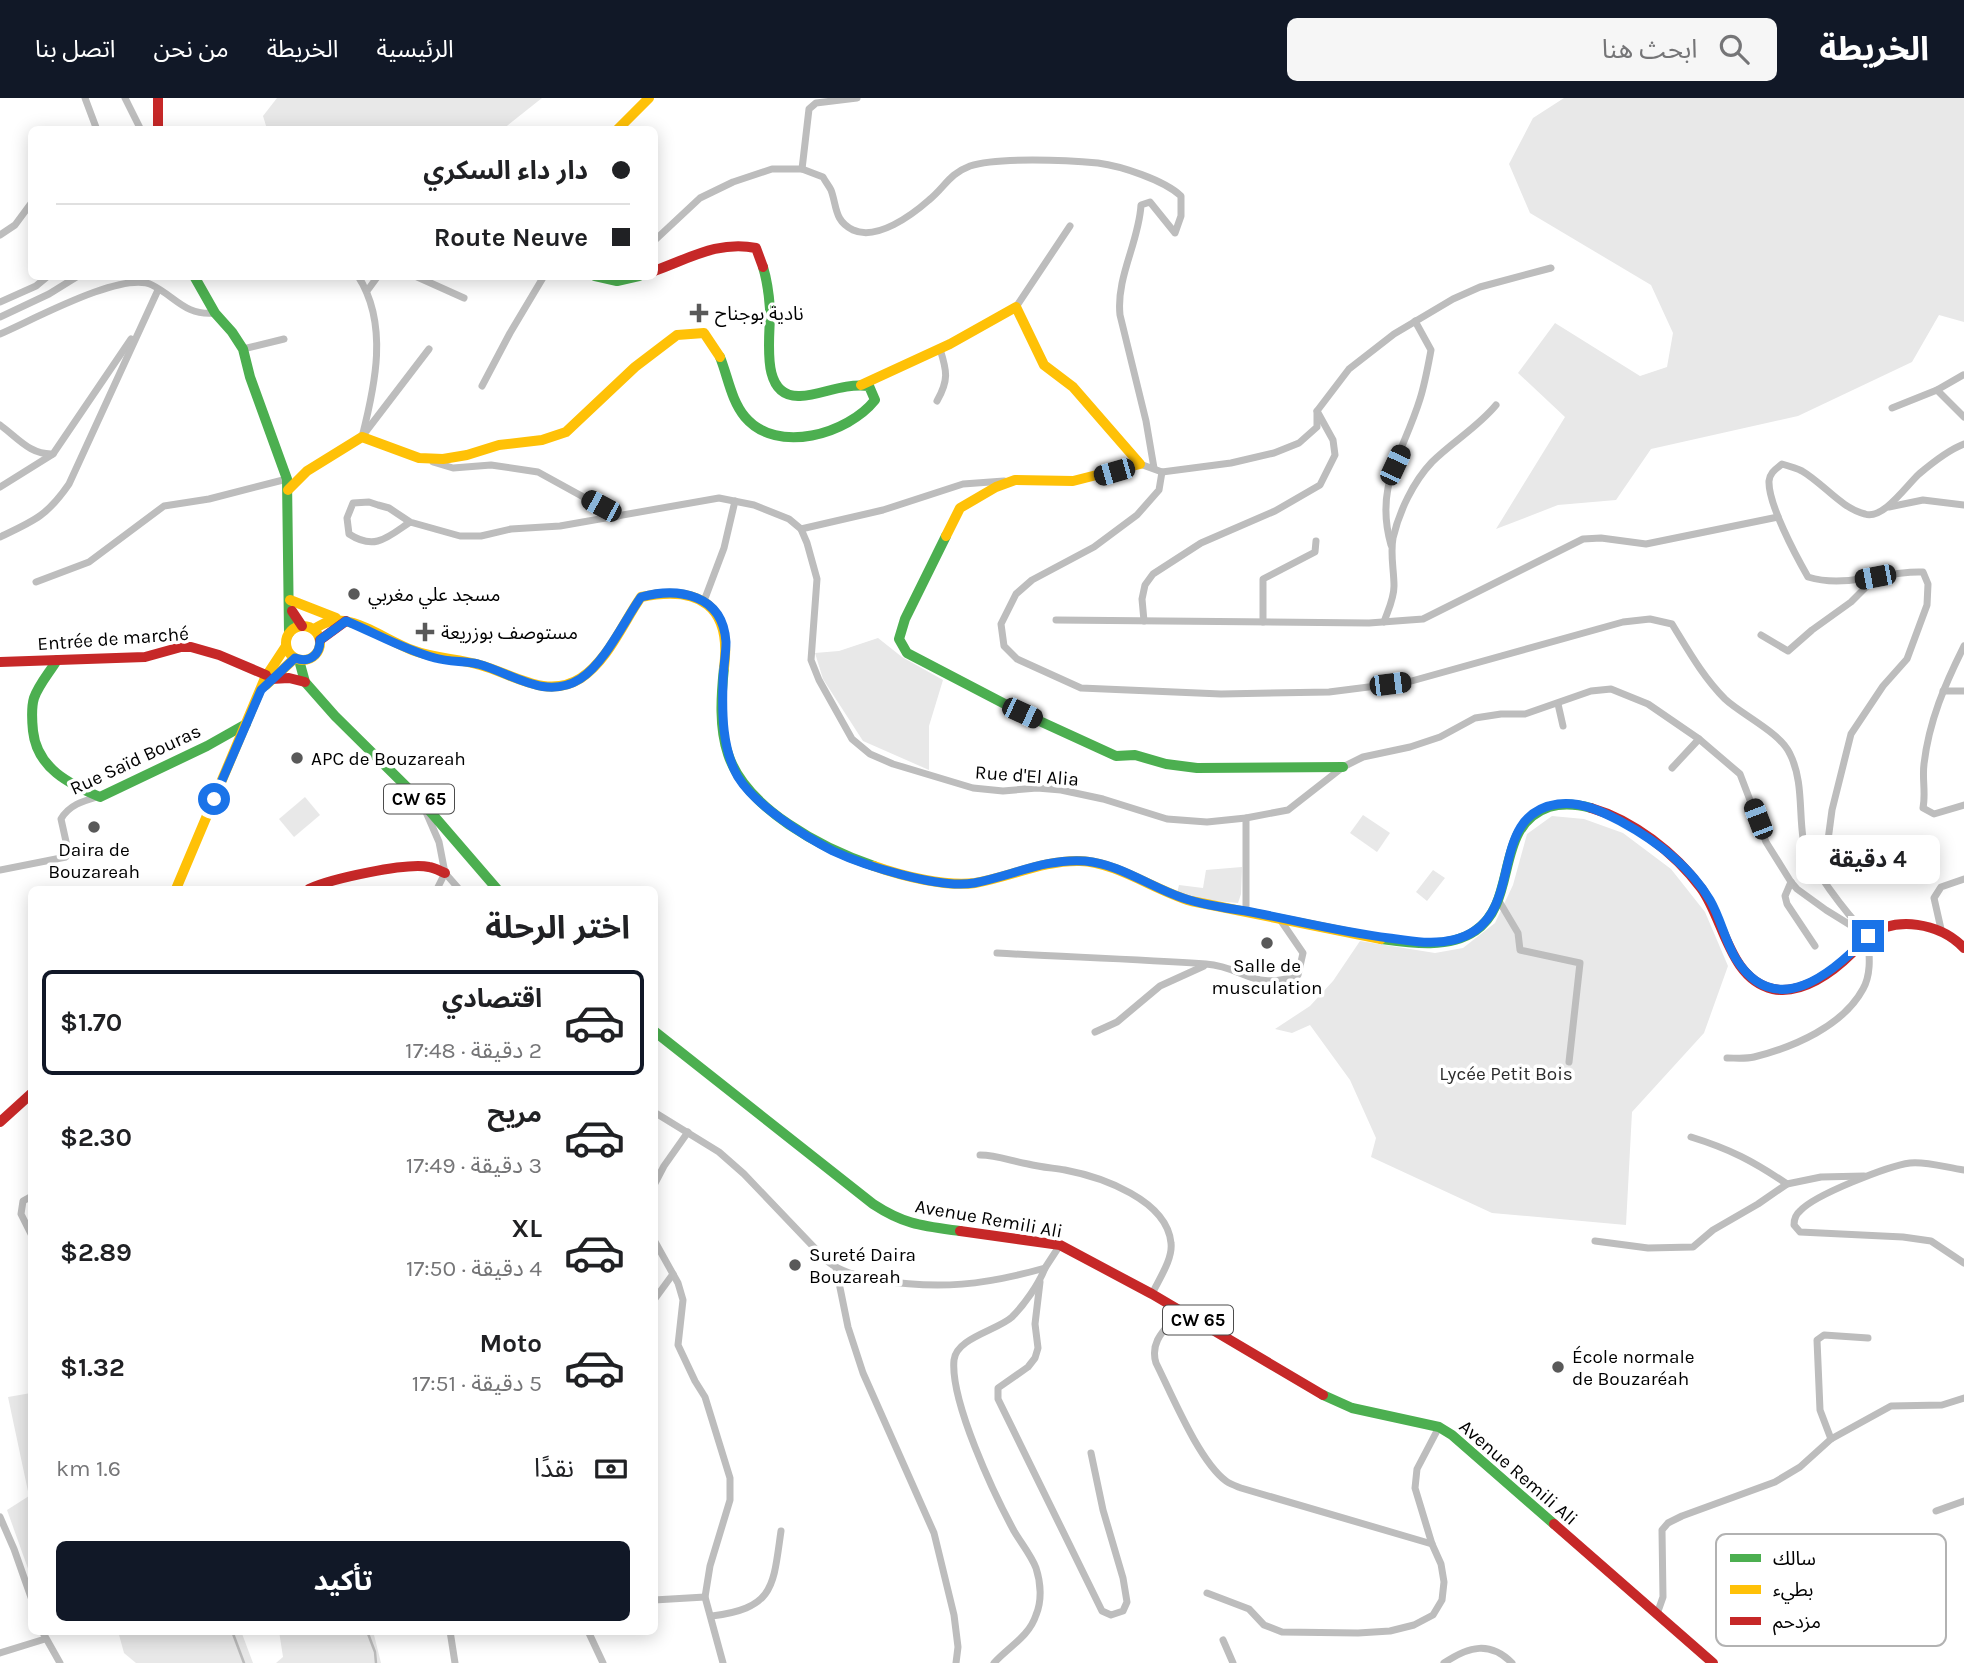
<!DOCTYPE html>
<html lang="ar">
<head>
<meta charset="utf-8">
<style>
	body { margin:0; font-family:Karla,"Noto Sans Arabic",sans-serif; background:#f6f6f6; color:#202124; direction:rtl; height:100vh; display:flex; flex-direction:column; font-size:26px; white-space:nowrap }
	* { box-sizing:border-box; margin:0 }
	p { font-size:23px; color:#757577 }
	.icon { flex:none; width:38px; height:38px; fill:none; stroke:currentColor; stroke-width:2; stroke-linecap:round; stroke-linejoin:round }
	.map { position:relative; flex:1; overflow:hidden; direction:ltr }
	.sheet { position:absolute; left:28px; top:788px; width:630px; height:749px; display:flex; flex-direction:column; background:#fff; border-radius:10px; box-shadow:0 4px 18px #0003; direction:rtl }
	.sheet>* { flex:none }
	.guide { position:absolute; left:28px; top:28px; width:630px; height:154px; border-radius:10px; box-shadow:0 4px 18px #0003; direction:rtl; display:grid; align-content:center; height:154px; padding:0 28px; background:#fff }
	.end { position:absolute; width:32px; height:32px; margin:-16px; border:9px solid #1a73e8; background:#fff; box-shadow:0 0 0 4px #fff }
	.from { border-radius:50% }
	.bubble { position:absolute; height:49px; border-radius:10px; background:#fff; box-shadow:0 4px 18px #0003; font-size:23px; font-weight:700; line-height:49px; text-align:center; direction:rtl }
	.car { position:absolute; width:21px; height:42px; margin:-21px -10px; border-radius:9px; box-shadow:0 0 5px 2px #0007; background:linear-gradient(#222 24%,#8ab4d8 0 40%,#222 0 76%,#8ab4d8 0 86%,#222 0) }
	.guide b { display:flex; align-items:center; gap:24px; height:66px; font-size:26px }
	.guide b+b { border-top:2px solid #e0e0e0 }
	.guide i { width:18px; height:18px; background:#202124 }
	ul { padding:0; list-style:none }
	li { display:flex; align-items:center; gap:21px; height:105px; margin:0 14px 10px; padding:0 14px; border:4px solid transparent; border-radius:10px }
	li div { flex:1 }
	li b { display:block; font-size:26px }
	li em { font-style:normal; font-weight:700 }
	li.selected { border-color:#111827 }
	li>.icon { width:63px; height:63px; stroke-width:1.5 }
	h2 { padding:0 28px; font-size:32px; line-height:84px }
	.pay { display:flex; align-items:center; gap:18px; height:77px; padding:0 28px; font-size:26px }
	.pay p { margin-inline-start:auto }
	.primary-button { display:flex; gap:14px; margin-top:auto; padding:14px 28px }
	.primary-button a { flex:1; height:80px; border-radius:10px; background:#111827; color:#fff; font-size:28px; font-weight:700; line-height:80px; text-align:center }
	header { display:flex; align-items:center; gap:42px; box-sizing:border-box; height:98px; padding:0 35px; background:#111827; color:#fff }
	header strong { font-size:33px }
	nav { display:flex; gap:38px; margin-inline-start:auto; font-size:24px }
	.search { width:490px; height:63px; background:#f6f6f6; display:flex; align-items:center; gap:18px; box-sizing:border-box; padding:0 24px; border-radius:10px; color:#757577; font-size:26px }
	.map>svg:first-child { display:block }
</style>
</head>
<body>
<header>
<strong>الخريطة</strong>
<div class="search"><svg class="icon" aria-label="search" viewBox="0 0 24 24"><circle cx="10" cy="10" r="6"/><path d="M15 15l6 6"/></svg>ابحث هنا</div>
<nav><a>الرئيسية</a><a>الخريطة</a><a>من نحن</a><a>اتصل بنا</a></nav>
</header>
<div class="map">
<svg width="1964" height="1565" viewBox="0 0 1964 1565">
	<rect width="100%" height="100%" fill="#fff"/>
	<g fill="#e8e8e8">
		<path d="M277,0H542L503,31H267L263,18Z"/>
		<path d="M1564,0H1964V224L1939,217L1912,264L1798,318L1651,351L1616,402L1558,407L1496,431L1565,319L1518,275L1555,225L1640,278L1667,269L1673,235L1651,187L1530,115L1509,66L1533,20Z"/>
		<path d="M878,540L902,559L943,582L929,628V672L863,643L823,581L815,555L839,553Z"/>
		<path d="M305,699L320,717L294,739L279,721Z"/>
		<path d="M1363,717L1390,735L1377,754L1350,735Z"/>
		<path d="M1552,718L1584,721L1623,735L1671,771L1705,814L1728,868L1704,935L1632,1014L1626,1127L1492,1115L1371,1059L1376,1040L1350,982L1310,927L1292,935L1275,931L1310,908L1333,883L1360,843L1435,855L1463,850L1495,825L1513,787L1527,736Z"/>
		<path d="M1242,769L1241,796L1238,805L1203,802L1177,795L1179,787L1203,790L1206,772Z"/>
		<path d="M1433,772L1445,780L1427,803L1416,794Z"/>
		<path d="M31,1295H32L31,1479L7,1412L29,1398L8,1299Z"/>
		<path d="M118,1533H241L253,1565H136L124,1555Z"/>
		<path d="M279,1533H373L381,1565H276L283,1559Z"/>
	</g>
	<g fill="none" stroke-linecap="round" stroke-linejoin="round">
		<g stroke="#bababa" stroke-width="2.5">
			<path d="M232,1533L244,1565"/>
			<path d="M367,1533L375,1554L376,1565"/>
		</g>
		<g stroke="#bdbdbd" stroke-width="7">
			<path d="M85,0L97,32"/>
			<path d="M125,0L141,32"/>
			<path d="M802,71L809,11L816,5L857,0"/>
			<path d="M0,137L15,127L32,104"/>
			<path d="M654,143L700,100L733,84L772,71H802L823,79C825,83 829,88 831,92C837,108 834,123 853,132C877,143 912,117 929,102C945,89 949,76 970,68C997,59 1067,62 1098,65C1121,68 1164,82 1181,98V118L1175,135L1150,104L1141,107C1139,144 1116,179 1120,217L1146,323L1154,370"/>
			<path d="M358,178C389,226 375,288 362,339"/>
			<path d="M415,178L464,200"/>
			<path d="M367,193L378,178"/>
			<path d="M0,204L36,188L48,178"/>
			<path d="M1016,209L1070,128"/>
			<path d="M0,219L49,196L78,178"/>
			<path d="M0,236C31,223 123,172 152,187C176,199 185,218 215,215"/>
			<path d="M243,251L284,241"/>
			<path d="M482,288L510,235L544,178"/>
			<path d="M1937,292L1963,277"/>
			<path d="M937,303C949,282 947,273 940,251"/>
			<path d="M1892,310L1937,292L1964,319"/>
			<path d="M0,327C18,340 30,357 53,356L131,241"/>
			<path d="M364,336L429,251"/>
			<path d="M433,364L453,370L491,367L538,374L618,418"/>
			<path d="M1140,366L1162,374L1231,365L1274,355L1299,345L1317,329V313L1349,271L1394,236L1453,201L1480,189L1551,170"/>
			<path d="M1162,374L1159,392L1137,417L1094,449L1032,482L1016,496L1001,526L1004,548L1017,561L1081,590L1221,596L1329,594L1408,584L1623,524L1650,521L1672,526C1688,552 1703,579 1725,601C1742,617 1781,635 1790,656C1803,682 1799,713 1803,740C1808,768 1848,817 1868,838C1869,855 1872,875 1863,891C1843,928 1794,949 1754,959C1746,961 1736,960 1727,960"/>
			<path d="M0,389L53,356"/>
			<path d="M1889,409L1923,402L1964,407"/>
			<path d="M410,424C388,439 375,453 349,436L347,420L353,405L369,404L378,407L389,410L410,424L460,438H481L511,431L560,428L719,400L754,407L789,421L801,431L807,445L817,481L811,562L819,582L852,641L870,656L893,666L973,690L1003,693L1037,690L1061,692L1103,701L1167,721L1207,724L1246,720L1288,712L1343,669L1363,659L1410,649L1440,639L1475,620L1501,616H1525L1591,593L1611,591L1648,606L1699,641L1740,676L1766,744L1791,784L1797,791L1826,812L1868,838"/>
			<path d="M801,431L883,412L963,386L1004,383"/>
			<path d="M0,439C34,423 47,418 69,386L158,192"/>
			<path d="M1391,447C1374,387 1403,356 1420,301C1425,285 1428,268 1431,252L1415,223"/>
			<path d="M36,484L89,464L164,408L209,401L287,381"/>
			<path d="M704,503L724,450L735,403"/>
			<path d="M1056,522L1369,525L1423,521L1583,441L1601,440L1646,446L1778,419"/>
			<path d="M1144,523L1142,501L1145,487L1153,476L1201,445L1275,413L1320,387L1335,357L1333,342L1317,313"/>
			<path d="M1263,524V481L1315,454L1316,443"/>
			<path d="M1384,524C1388,512 1394,501 1394,488C1394,472 1390,456 1393,440C1399,414 1413,384 1432,364C1452,344 1478,329 1496,307"/>
			<path d="M1761,537L1788,553L1812,532L1851,504L1875,480"/>
			<path d="M1964,548C1945,586 1929,623 1924,666C1922,681 1926,695 1923,710L1934,716L1964,707"/>
			<path d="M1943,593H1964"/>
			<path d="M1558,606L1563,628"/>
			<path d="M1672,670L1699,641"/>
			<path d="M426,714L439,744L445,775L459,791"/>
			<path d="M1246,720V813"/>
			<path d="M0,772L66,759L67,748L61,721C69,707 83,703 97,699"/>
			<path d="M1826,783V757L1832,712L1851,636L1883,588L1907,561L1927,507L1928,486L1923,474C1884,472 1847,491 1808,479C1796,458 1768,406 1769,383C1770,374 1776,371 1782,366C1789,368 1796,370 1802,373C1824,386 1841,410 1865,416C1883,422 1906,388 1919,376C1932,365 1948,352 1964,346"/>
			<path d="M1791,784L1785,798L1787,806L1815,848"/>
			<path d="M437,791L445,775"/>
			<path d="M1499,803L1518,835L1520,852L1580,865L1569,964"/>
			<path d="M1941,831L1934,800L1941,789L1964,781"/>
			<path d="M997,855C1067,859 1137,861 1206,866C1245,869 1254,894 1298,877L1303,855L1279,820"/>
			<path d="M1095,934L1117,924L1160,888L1204,868"/>
			<path d="M654,1014L719,1054L744,1076L827,1163C842,1175 859,1178 878,1182C939,1192 985,1187 1045,1170L1060,1147"/>
			<path d="M1691,1039C1730,1051 1753,1063 1787,1086"/>
			<path d="M980,1057C997,1057 1011,1063 1028,1066C1040,1069 1053,1070 1065,1072C1102,1079 1167,1102 1171,1145C1173,1161 1159,1181 1152,1196"/>
			<path d="M1964,1072C1948,1070 1926,1063 1910,1065C1888,1068 1814,1097 1800,1113C1795,1117 1794,1121 1794,1127L1800,1134L1903,1139L1931,1143L1964,1165"/>
			<path d="M654,1087L664,1068L688,1034"/>
			<path d="M32,1098L23,1103L21,1116L32,1138"/>
			<path d="M654,1142L678,1185L683,1202L678,1247L695,1283L705,1299L730,1380V1402L710,1468L705,1499L723,1565"/>
			<path d="M1595,1143L1648,1150L1693,1149L1713,1132L1758,1106L1787,1086L1821,1079L1864,1078"/>
			<path d="M836,1170L848,1229L863,1275L934,1435L954,1517L958,1549L956,1565"/>
			<path d="M1040,1184L1035,1226L1038,1250L1035,1260L1028,1269L998,1290V1301L1102,1513L1111,1517L1123,1513L1127,1504L1123,1480L1103,1412L1091,1355"/>
			<path d="M654,1202L673,1176"/>
			<path d="M1181,1212C1167,1230 1149,1242 1156,1265C1172,1297 1199,1363 1226,1383C1230,1386 1236,1388 1241,1390L1432,1446"/>
			<path d="M1831,1341L1820,1312L1817,1242L1824,1237L1868,1240"/>
			<path d="M1936,1413L1964,1403"/>
			<path d="M0,1419L14,1451L32,1502"/>
			<path d="M1207,1495L1249,1511L1264,1527L1282,1534L1358,1535L1390,1533L1414,1527L1433,1517L1442,1502L1444,1484L1441,1466L1432,1446L1415,1390L1417,1371L1439,1329"/>
			<path d="M654,1502L705,1499"/>
			<path d="M1657,1516L1663,1499L1662,1432L1668,1425L1682,1418L1775,1384L1800,1369L1831,1341L1891,1308L1942,1307L1964,1300"/>
			<path d="M712,1518C775,1510 773,1488 781,1433"/>
			<path d="M42,1533L60,1565"/>
			<path d="M450,1533L455,1565"/>
			<path d="M515,1533H544"/>
			<path d="M588,1533L603,1565"/>
			<path d="M1223,1542L1233,1565"/>
			<path d="M0,1555L45,1541"/>
			<path d="M994,1565C1008,1549 1029,1539 1036,1517C1042,1503 1041,1485 1036,1470C1031,1457 1021,1445 1014,1433C994,1396 950,1303 954,1262C956,1240 998,1232 1012,1219C1024,1207 1039,1186 1045,1170"/>
			<path d="M1444,1565C1469,1548 1490,1543 1512,1565"/>
		</g>
		<g stroke="#4caf50" stroke-width="10">
			<path d="M194,178L215,215L232,234L243,251L250,279L287,381L289,535"/>
			<path d="M595,178L617,183L639,178"/>
			<path d="M720,259C728,279 731,302 745,319C777,357 848,336 875,302L869,288C841,285 823,297 800,298C758,300 771,236 770,211C769,197 767,182 763,169"/>
			<path d="M946,438L905,521L899,541L907,555L1022,615L1116,658L1135,657L1166,666L1197,670L1343,669"/>
			<path d="M57,562C50,574 39,586 34,600C31,610 32,623 33,633C37,670 69,686 100,699L207,648L246,626"/>
			<path d="M299,562L305,584L335,618L422,704L497,791"/>
			<path d="M724,570C721,598 719,630 728,656C746,711 823,751 874,768"/>
			<path d="M1381,841C1410,845 1449,851 1475,833C1519,804 1493,728 1549,709C1563,705 1576,706 1591,710"/>
			<path d="M654,933L873,1106C905,1127 923,1128 960,1133"/>
			<path d="M1323,1297L1352,1310L1439,1329L1452,1337L1554,1426"/>
		</g>
		<g stroke="#ffc107" stroke-width="10">
			<path d="M617,32L649,0"/>
			<path d="M861,287L950,246L1016,209L1044,267L1073,289L1140,366L1073,383L1015,382L996,389L960,410L946,438"/>
			<path d="M288,392L307,373L362,339L419,360L443,361L467,357L499,347L542,342L566,334L635,269L677,237L704,235L720,259"/>
			<path d="M290,502L336,520"/>
			<circle cx="303" cy="545" r="17"/>
			<path d="M314,531C324,525 331,521 344,523C365,526 391,544 412,552C435,561 457,560 480,567C513,576 547,602 581,580C608,562 623,525 641,499C700,487 732,508 724,570"/>
			<path d="M266,587L295,560"/>
			<path d="M874,768C902,778 946,789 975,785C1010,779 1044,762 1080,763C1116,764 1156,793 1191,803L1381,841"/>
			<path d="M176,791L265,580L286,548"/>
		</g>
		<g stroke="#c62828" stroke-width="10">
			<path d="M158,0V32"/>
			<path d="M654,173C688,161 719,142 756,150L763,169"/>
			<path d="M292,513L302,528"/>
			<path d="M320,542L346,523"/>
			<path d="M0,564L145,559L181,549H191L219,557L266,577"/>
			<path d="M271,581L289,580L305,584"/>
			<path d="M1591,710C1633,722 1675,755 1701,790C1724,821 1729,881 1773,891C1802,897 1833,874 1852,855C1857,850 1861,843 1867,839C1896,817 1940,825 1964,850"/>
			<path d="M309,791C330,781 407,764 429,769C435,770 440,773 445,775"/>
			<path d="M0,1024L32,995"/>
			<path d="M960,1133L1060,1147L1152,1196L1323,1297"/>
			<path d="M1554,1426L1713,1565"/>
		</g>
	</g>
	<g fill="none" stroke-linecap="round" stroke-linejoin="round">
		<path stroke="#1a73e8" stroke-width="9" d="M214,701L261,592L295,560C309,565 320,558 320,542L346,523C375,535 405,552 435,560C449,564 464,563 478,566C512,575 545,603 580,581C605,565 624,523 641,499C678,489 723,496 726,544C726,557 723,571 723,584C722,615 722,651 738,679C755,707 804,738 833,753C865,768 939,791 974,785C1011,778 1046,760 1085,763C1120,766 1150,789 1183,800C1203,807 1224,810 1246,813C1294,822 1341,834 1389,840C1410,843 1432,847 1453,842C1531,824 1482,717 1558,706C1580,703 1601,713 1620,723C1655,742 1689,767 1710,802C1721,821 1725,843 1736,861C1776,924 1833,875 1868,838"/>
	</g>
	<g fill="#595959" stroke="#fff" stroke-width="2.5">
		<path d="M695.5 204.5h7v7h7v7h-7v7h-7v-7h-7v-7h7z"/>
		<circle cx="354" cy="496" r="7"/>
		<path d="M421.5 523.5h7v7h7v7h-7v7h-7v-7h-7v-7h7z"/>
		<circle cx="297" cy="660" r="7"/>
		<circle cx="94" cy="729" r="7"/>
		<circle cx="1267" cy="845" r="7"/>
		<circle cx="795" cy="1167" r="7"/>
		<circle cx="1558" cy="1269" r="7"/>
	</g>
	<g text-anchor="middle" stroke-width="7" stroke-linejoin="round" paint-order="stroke">
		<g fill="#fff" stroke="#4c4c4c" stroke-width="2">
			<rect x="384" y="686.5" width="70" height="29" rx="5"/>
			<rect x="1163" y="1207.5" width="70" height="29" rx="5"/>
		</g>
		<g font-size="18" font-weight="bold" fill="#000">
			<text x="419" y="707">CW 65</text>
			<text x="1198" y="1228">CW 65</text>
		</g>
		<g font-size="19" fill="#000" stroke="#fff" text-anchor="start">
			<text x="715" y="222">نادية بوجناح</text>
			<text x="368" y="503">مسجد علي مغربي</text>
			<text x="441" y="541">مستوصف بوزريعة</text>
			<text x="311" y="667">APC de Bouzareah</text>
			<text x="94" y="758" text-anchor="middle">Daira de<tspan x="94" dy="22">Bouzareah</tspan></text>
			<text x="1267" y="874" text-anchor="middle">Salle de<tspan x="1267" dy="22">musculation</tspan></text>
			<text x="809" y="1163">Sureté Daira<tspan x="809" dy="22">Bouzareah</tspan></text>
			<text x="1572" y="1265">École normale<tspan x="1572" dy="22">de Bouzaréah</tspan></text>
		</g>
		<g font-size="19" fill="#000" stroke="#fff">
			<text transform="translate(113 540) rotate(-4)" y="7">Entrée de marché</text>
			<text transform="translate(135 661) rotate(-25)" y="7">Rue Saïd Bouras</text>
			<text transform="translate(1027 677) rotate(4)" y="7">Rue d'El Alia</text>
			<text transform="translate(989 1120) rotate(10)" y="7">Avenue Remili Ali</text>
			<text transform="translate(1519 1374) rotate(41)" y="7">Avenue Remili Ali</text>
		</g>
		<g font-size="19" fill="#2c2c2c" stroke="#fff">
			<text x="1506" y="982">Lycée Petit Bois</text>
		</g>
	</g>
	<rect x="1716" y="1436" width="230" height="112" rx="10" fill="#fff" stroke="#b2b2b2" stroke-width="2"/>
	<rect x="1730" y="1456" width="31" height="8" fill="#4caf50"/>
	<rect x="1730" y="1487" width="31" height="9" fill="#ffc107"/>
	<rect x="1730" y="1519" width="31" height="8" fill="#c62828"/>
	<g font-size="19" fill="#000">
		<text x="1773" y="1467">سالك</text>
		<text x="1773" y="1498">بطيء</text>
		<text x="1773" y="1530">مزدحم</text>
	</g>
</svg>
<i class="end from" style="left:214px;top:701px"></i>
<i class="end" style="left:1868px;top:838px"></i>
<div class="bubble" style="left:1796px;top:737px;width:144px">4 دقيقة</div>
<i class="car" style="left:1395px;top:367px;rotate:25deg"></i>
<i class="car" style="left:1114px;top:374px;rotate:254deg"></i>
<i class="car" style="left:601px;top:408px;rotate:298deg"></i>
<i class="car" style="left:1875px;top:479px;rotate:259deg"></i>
<i class="car" style="left:1390px;top:586px;rotate:83deg"></i>
<i class="car" style="left:1022px;top:615px;rotate:115deg"></i>
<i class="car" style="left:1758px;top:721px;rotate:339deg"></i>
<div class="guide">
<b><i class="from"></i>دار داء السكري</b>
<b><i></i>Route Neuve</b>
</div>
<section class="sheet">
<h2>اختر الرحلة</h2>
<ul>
<li class="selected"><svg class="icon" aria-label="car" viewBox="0 0 24 24"><path d="M5 17H2v-5l4-1 3-4h7l3 4 3 1v5h-3M9 17h6M6 11h13"/><circle cx="7" cy="17" r="2"/><circle cx="17" cy="17" r="2"/></svg><div><b>اقتصادي</b><p>2 دقيقة · 17:48</p></div><em>$1.70</em></li>
<li><svg class="icon" aria-label="car" viewBox="0 0 24 24"><path d="M5 17H2v-5l4-1 3-4h7l3 4 3 1v5h-3M9 17h6M6 11h13"/><circle cx="7" cy="17" r="2"/><circle cx="17" cy="17" r="2"/></svg><div><b>مريح</b><p>3 دقيقة · 17:49</p></div><em>$2.30</em></li>
<li><svg class="icon" aria-label="car" viewBox="0 0 24 24"><path d="M5 17H2v-5l4-1 3-4h7l3 4 3 1v5h-3M9 17h6M6 11h13"/><circle cx="7" cy="17" r="2"/><circle cx="17" cy="17" r="2"/></svg><div><b>XL</b><p>4 دقيقة · 17:50</p></div><em>$2.89</em></li>
<li><svg class="icon" aria-label="car" viewBox="0 0 24 24"><path d="M5 17H2v-5l4-1 3-4h7l3 4 3 1v5h-3M9 17h6M6 11h13"/><circle cx="7" cy="17" r="2"/><circle cx="17" cy="17" r="2"/></svg><div><b>Moto</b><p>5 دقيقة · 17:51</p></div><em>$1.32</em></li>
</ul>
<div class="pay"><svg class="icon" aria-label="cash" viewBox="0 0 24 24"><path d="M3 7h18v10H3z"/><circle cx="12" cy="12" r="2"/></svg>نقدًا<p>1.6 km</p></div>
<div class="primary-button"><a>تأكيد</a></div>
</section>
</div>
</body>
</html>
